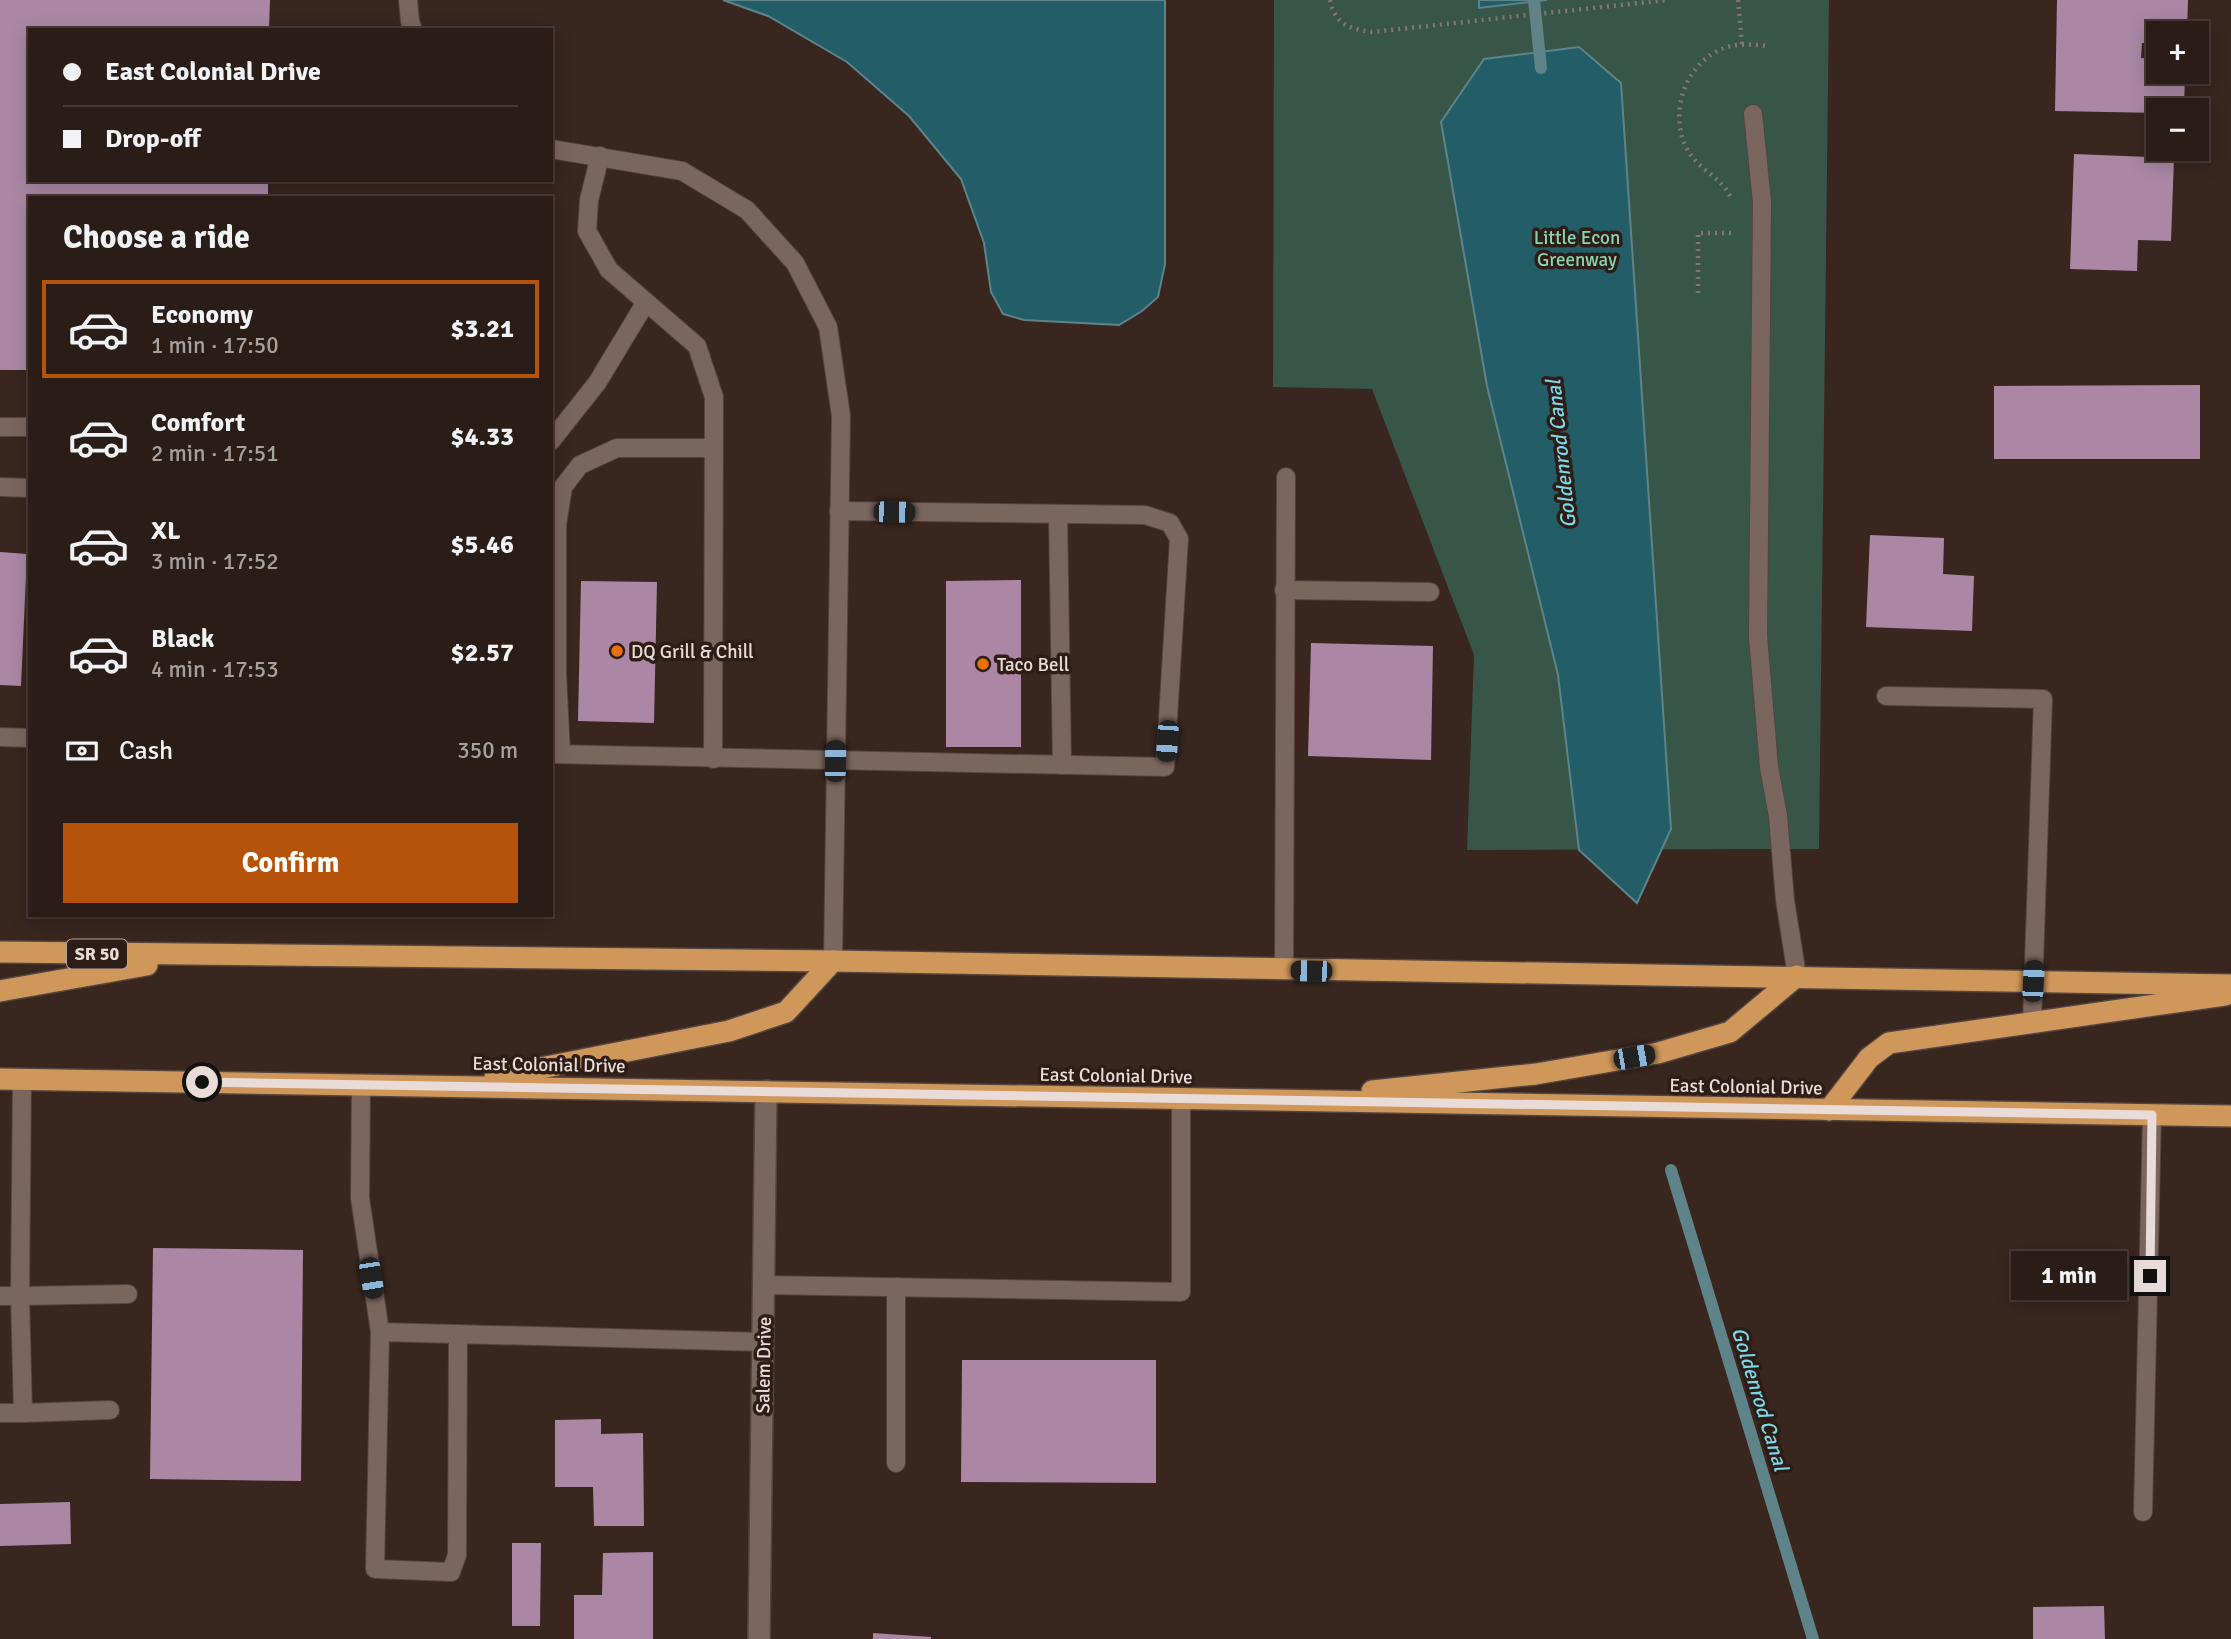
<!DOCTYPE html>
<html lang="en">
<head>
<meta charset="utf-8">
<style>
	body { margin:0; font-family:Signika,sans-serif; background:#362924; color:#f1f3f6; height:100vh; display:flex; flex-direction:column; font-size:26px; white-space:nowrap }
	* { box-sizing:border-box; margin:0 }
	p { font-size:23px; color:#a5a1a1 }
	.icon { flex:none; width:38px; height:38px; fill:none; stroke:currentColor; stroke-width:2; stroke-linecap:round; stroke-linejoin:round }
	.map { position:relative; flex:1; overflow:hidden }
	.drawer { position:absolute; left:28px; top:196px; width:525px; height:721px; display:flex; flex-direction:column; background:#2a1c17; border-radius:0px; box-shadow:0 4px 18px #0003,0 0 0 2px #463a36 }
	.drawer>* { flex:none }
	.top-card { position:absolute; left:28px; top:28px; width:525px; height:154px; border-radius:0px; box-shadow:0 4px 18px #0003,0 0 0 2px #463a36; display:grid; align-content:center; height:154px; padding:0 35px; background:#2a1c17 }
	.controls { position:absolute; left:2146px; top:21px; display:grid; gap:14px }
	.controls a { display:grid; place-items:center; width:63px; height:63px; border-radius:0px; background:#2a1c17; box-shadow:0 4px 18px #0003,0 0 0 2px #463a36; font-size:35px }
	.end { position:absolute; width:32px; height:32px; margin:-16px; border:9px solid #e9dcd8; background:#111; box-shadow:0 0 0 4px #111 }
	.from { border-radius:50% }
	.bubble { position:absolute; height:49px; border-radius:0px; background:#2a1c17; box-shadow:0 4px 18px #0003,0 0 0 2px #463a36; font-size:23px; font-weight:700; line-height:49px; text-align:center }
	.car { position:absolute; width:21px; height:42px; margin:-21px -10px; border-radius:9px; box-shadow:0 0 5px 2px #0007; background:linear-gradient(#222 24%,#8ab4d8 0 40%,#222 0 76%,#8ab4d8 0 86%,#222 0) }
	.top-card b { display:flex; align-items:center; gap:24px; height:66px; font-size:26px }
	.top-card b+b { border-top:2px solid #463a36 }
	.top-card i { width:18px; height:18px; background:#f1f3f6 }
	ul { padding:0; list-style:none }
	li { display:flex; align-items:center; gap:21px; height:98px; margin:0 14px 10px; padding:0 21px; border:4px solid transparent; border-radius:0px }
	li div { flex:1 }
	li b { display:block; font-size:26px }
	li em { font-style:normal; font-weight:700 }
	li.current { border-color:#b45309 }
	li>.icon { width:63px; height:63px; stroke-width:1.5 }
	h2 { padding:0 35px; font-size:32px; line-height:84px }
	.pay { display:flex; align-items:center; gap:18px; height:77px; padding:0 35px; font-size:26px }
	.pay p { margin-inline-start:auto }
	.primary-button { display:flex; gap:14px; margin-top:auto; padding:14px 35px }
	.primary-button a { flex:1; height:80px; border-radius:0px; background:#b45309; color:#fff; font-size:28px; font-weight:700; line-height:80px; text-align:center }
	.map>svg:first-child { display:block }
</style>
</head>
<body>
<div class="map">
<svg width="2231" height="1639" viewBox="0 0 2231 1639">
	<rect width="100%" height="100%" fill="#38261f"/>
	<path fill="#375648" d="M1274,0H1829L1819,849L1467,850L1474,655L1372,389L1273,387Z"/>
	<g fill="#235d67" stroke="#5e8389" stroke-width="2">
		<path d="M723,0H1165V264L1158,297L1142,311L1119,325L1024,320L1003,314L991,292L984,243L961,179L909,116L847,62L768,16Z"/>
		<path d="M1479,0H1547L1479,8Z"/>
		<path d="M1579,47L1621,83L1671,829L1637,903L1579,850L1558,675L1487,386L1441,122L1484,59Z"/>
	</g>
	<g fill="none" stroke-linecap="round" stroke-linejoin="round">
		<g stroke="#5e8389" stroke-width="12">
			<path d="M1534,0L1541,68"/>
			<path d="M1671,1170L1813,1639"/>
		</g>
	</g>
	<g fill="#ab87a5">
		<path d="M0,0H270L269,30H30V180H268V198H30V370H0Z"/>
		<path d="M2057,0H2188L2187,33H2158V43H2142L2141,58L2158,59V72H2185L2184,110H2158V113L2055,111Z"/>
		<path d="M2074,154L2174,158L2171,241L2138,240L2137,271L2070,269Z"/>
		<path d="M2200,385V459H1994V386Z"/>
		<path d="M1870,535L1944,538L1943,574L1974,576L1972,631L1866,627Z"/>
		<path d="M0,552L27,554L21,686L0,685Z"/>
		<path d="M1021,580V747H946V581Z"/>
		<path d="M581,581L657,582L654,723L578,721Z"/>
		<path d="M1311,643L1433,646L1431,760L1308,756Z"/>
		<path d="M153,1248L303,1250L301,1481L150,1479Z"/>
		<path d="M962,1360H1156V1483L961,1482Z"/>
		<path d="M601,1419V1434L643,1433L644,1526H594L593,1487H555V1420Z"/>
		<path d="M70,1502L71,1544L0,1546V1504Z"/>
		<path d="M512,1543H541L540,1626H512Z"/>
		<path d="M653,1552V1639H574V1595H602L603,1553Z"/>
		<path d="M2104,1606L2105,1639H2033V1607Z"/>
		<path d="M873,1633L931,1637V1639H873Z"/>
	</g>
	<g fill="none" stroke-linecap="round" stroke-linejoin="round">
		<g stroke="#54443f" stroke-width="20">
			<g id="lane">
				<path d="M408,0L410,21L413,30"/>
				<path d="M1753,114L1762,202L1758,636L1769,767L1778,816L1785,900L1797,976"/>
				<path d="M551,149L682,171L747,210L795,263L828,327L841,416L833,961"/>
				<path d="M600,156L589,200L587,231L609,270L697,346L714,397L713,759"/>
				<path d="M0,427H30"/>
				<path d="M551,441L597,383L646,302"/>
				<path d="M0,487L30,488"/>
				<path d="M1058,514L1062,765"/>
				<path d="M1284,590L1430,592"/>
				<path d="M1886,696L2043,699L2032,1022"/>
				<path d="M0,737L30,738"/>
				<path d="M551,754L1165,767L1179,539L1170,523L1145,515L839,511"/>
				<path d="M561,754L557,674V525L563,487L580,465L617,448H713"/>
				<path d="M1284,970L1286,477"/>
				<path d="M22,1080L20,1296L128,1294"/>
				<path d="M361,1084L360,1198L380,1332"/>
				<path d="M764,1285L1181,1292V1098"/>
				<path d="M0,1296H20L23,1413L110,1410"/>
				<path d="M458,1334L457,1555L451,1572L375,1569L380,1332L763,1342"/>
				<path d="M0,1413H23"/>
				<path d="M896,1463V1287"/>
				<path d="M2143,1512L2152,1115"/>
			</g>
		</g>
		<g stroke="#54443f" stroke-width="24">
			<path id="street" d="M759,1639L766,1091"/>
		</g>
		<g stroke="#54443f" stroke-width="24">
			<g id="highway">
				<path d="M0,952L833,961L2231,985"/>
				<path d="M0,991L147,965"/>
				<path d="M495,1077L729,1031L786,1012L833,961"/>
				<path d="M0,1079L2231,1116"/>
				<path d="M1372,1091L1536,1074L1658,1053L1730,1032L1797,976"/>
				<path d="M1829,1110L1869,1058L1889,1043L2225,995"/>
			</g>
		</g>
		<g stroke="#867670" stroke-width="4.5" stroke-dasharray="2 5" stroke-linecap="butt">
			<path d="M1330,0C1335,24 1349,29 1372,32L1667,0"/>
			<path d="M1738,0L1742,44"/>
			<path d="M1730,196C1720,176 1697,169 1687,149C1668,113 1685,63 1724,48C1738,43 1753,44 1767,46"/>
			<path d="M1698,293V233H1733"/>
		</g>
		<use href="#lane" stroke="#7b665e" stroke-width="18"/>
		<use href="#street" stroke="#7b665e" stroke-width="21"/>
		<use href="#highway" stroke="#cf975a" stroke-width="21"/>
	</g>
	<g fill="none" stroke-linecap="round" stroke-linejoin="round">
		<path stroke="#e9dcd8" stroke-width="9" d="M202,1082L2152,1115L2150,1276"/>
	</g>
	<g fill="#e8710a" stroke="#2e1d16" stroke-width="2.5">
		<circle cx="617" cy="651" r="7"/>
		<circle cx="983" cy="664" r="7"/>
	</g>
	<g text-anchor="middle" stroke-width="7" stroke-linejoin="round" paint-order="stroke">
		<rect fill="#2e1d16" stroke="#b1a39e" stroke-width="2" x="67" y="939.5" width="60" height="29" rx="5"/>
		<g font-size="18" font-weight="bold" fill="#e9dcd8">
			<text x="97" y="960">SR 50</text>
		</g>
		<g font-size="19" fill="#89d5b2" stroke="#2e1d16">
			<text x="1577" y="244">Little Econ<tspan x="1577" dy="22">Greenway</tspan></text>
		</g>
		<g font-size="19" fill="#e9dcd8" stroke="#2e1d16" text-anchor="start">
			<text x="631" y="658">DQ Grill &amp; Chill</text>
			<text x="997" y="671">Taco Bell</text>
		</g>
		<g font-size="19" fill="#e9dcd8" stroke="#2e1d16">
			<text transform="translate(549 1064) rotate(1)" y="7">East Colonial Drive</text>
			<text transform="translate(1116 1075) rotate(1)" y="7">East Colonial Drive</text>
			<text transform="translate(1746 1086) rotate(1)" y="7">East Colonial Drive</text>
			<text transform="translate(763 1365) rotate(-89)" y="7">Salem Drive</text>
		</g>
		<g font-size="21" font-style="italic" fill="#7bd8e8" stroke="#2e1d16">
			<text transform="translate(1561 454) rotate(-96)" y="7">Goldenrod Canal</text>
			<text transform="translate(1760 1399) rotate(73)" y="7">Goldenrod Canal</text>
		</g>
	</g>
</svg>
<div class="controls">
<a>+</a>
<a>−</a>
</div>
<i class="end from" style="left:202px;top:1082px"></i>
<i class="end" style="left:2150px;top:1276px"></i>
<div class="bubble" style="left:2011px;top:1251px;width:116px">1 min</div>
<i class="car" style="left:894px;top:512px;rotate:91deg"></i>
<i class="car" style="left:1167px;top:741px;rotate:184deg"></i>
<i class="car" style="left:835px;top:761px;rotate:1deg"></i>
<i class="car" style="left:1311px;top:971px;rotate:271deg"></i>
<i class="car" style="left:2033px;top:981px;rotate:3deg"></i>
<i class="car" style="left:1634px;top:1057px;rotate:80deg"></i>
<i class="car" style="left:371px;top:1278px;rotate:171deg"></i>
<div class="top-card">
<b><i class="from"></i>East Colonial Drive</b>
<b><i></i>Drop-off</b>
</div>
<section class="drawer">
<h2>Choose a ride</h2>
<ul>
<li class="current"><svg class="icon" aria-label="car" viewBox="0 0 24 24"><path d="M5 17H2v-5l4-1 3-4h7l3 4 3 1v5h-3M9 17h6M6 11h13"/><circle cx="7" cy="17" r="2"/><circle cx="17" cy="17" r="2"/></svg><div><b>Economy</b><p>1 min · 17:50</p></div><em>$3.21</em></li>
<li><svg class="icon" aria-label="car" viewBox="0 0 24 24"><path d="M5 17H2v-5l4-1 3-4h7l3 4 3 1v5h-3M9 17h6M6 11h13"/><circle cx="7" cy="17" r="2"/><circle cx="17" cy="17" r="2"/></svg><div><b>Comfort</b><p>2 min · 17:51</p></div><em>$4.33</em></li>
<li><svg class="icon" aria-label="car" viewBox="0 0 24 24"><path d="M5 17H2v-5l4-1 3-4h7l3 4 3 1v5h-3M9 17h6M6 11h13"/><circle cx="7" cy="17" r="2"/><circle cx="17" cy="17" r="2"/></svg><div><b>XL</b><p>3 min · 17:52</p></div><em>$5.46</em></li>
<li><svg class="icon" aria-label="car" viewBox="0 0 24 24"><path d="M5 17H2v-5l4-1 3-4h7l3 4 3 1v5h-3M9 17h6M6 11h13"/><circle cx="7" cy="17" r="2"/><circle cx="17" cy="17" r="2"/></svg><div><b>Black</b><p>4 min · 17:53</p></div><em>$2.57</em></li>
</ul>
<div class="pay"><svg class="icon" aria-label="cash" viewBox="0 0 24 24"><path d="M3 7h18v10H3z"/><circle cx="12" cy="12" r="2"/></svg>Cash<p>350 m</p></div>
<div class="primary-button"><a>Confirm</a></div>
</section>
</div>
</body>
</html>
